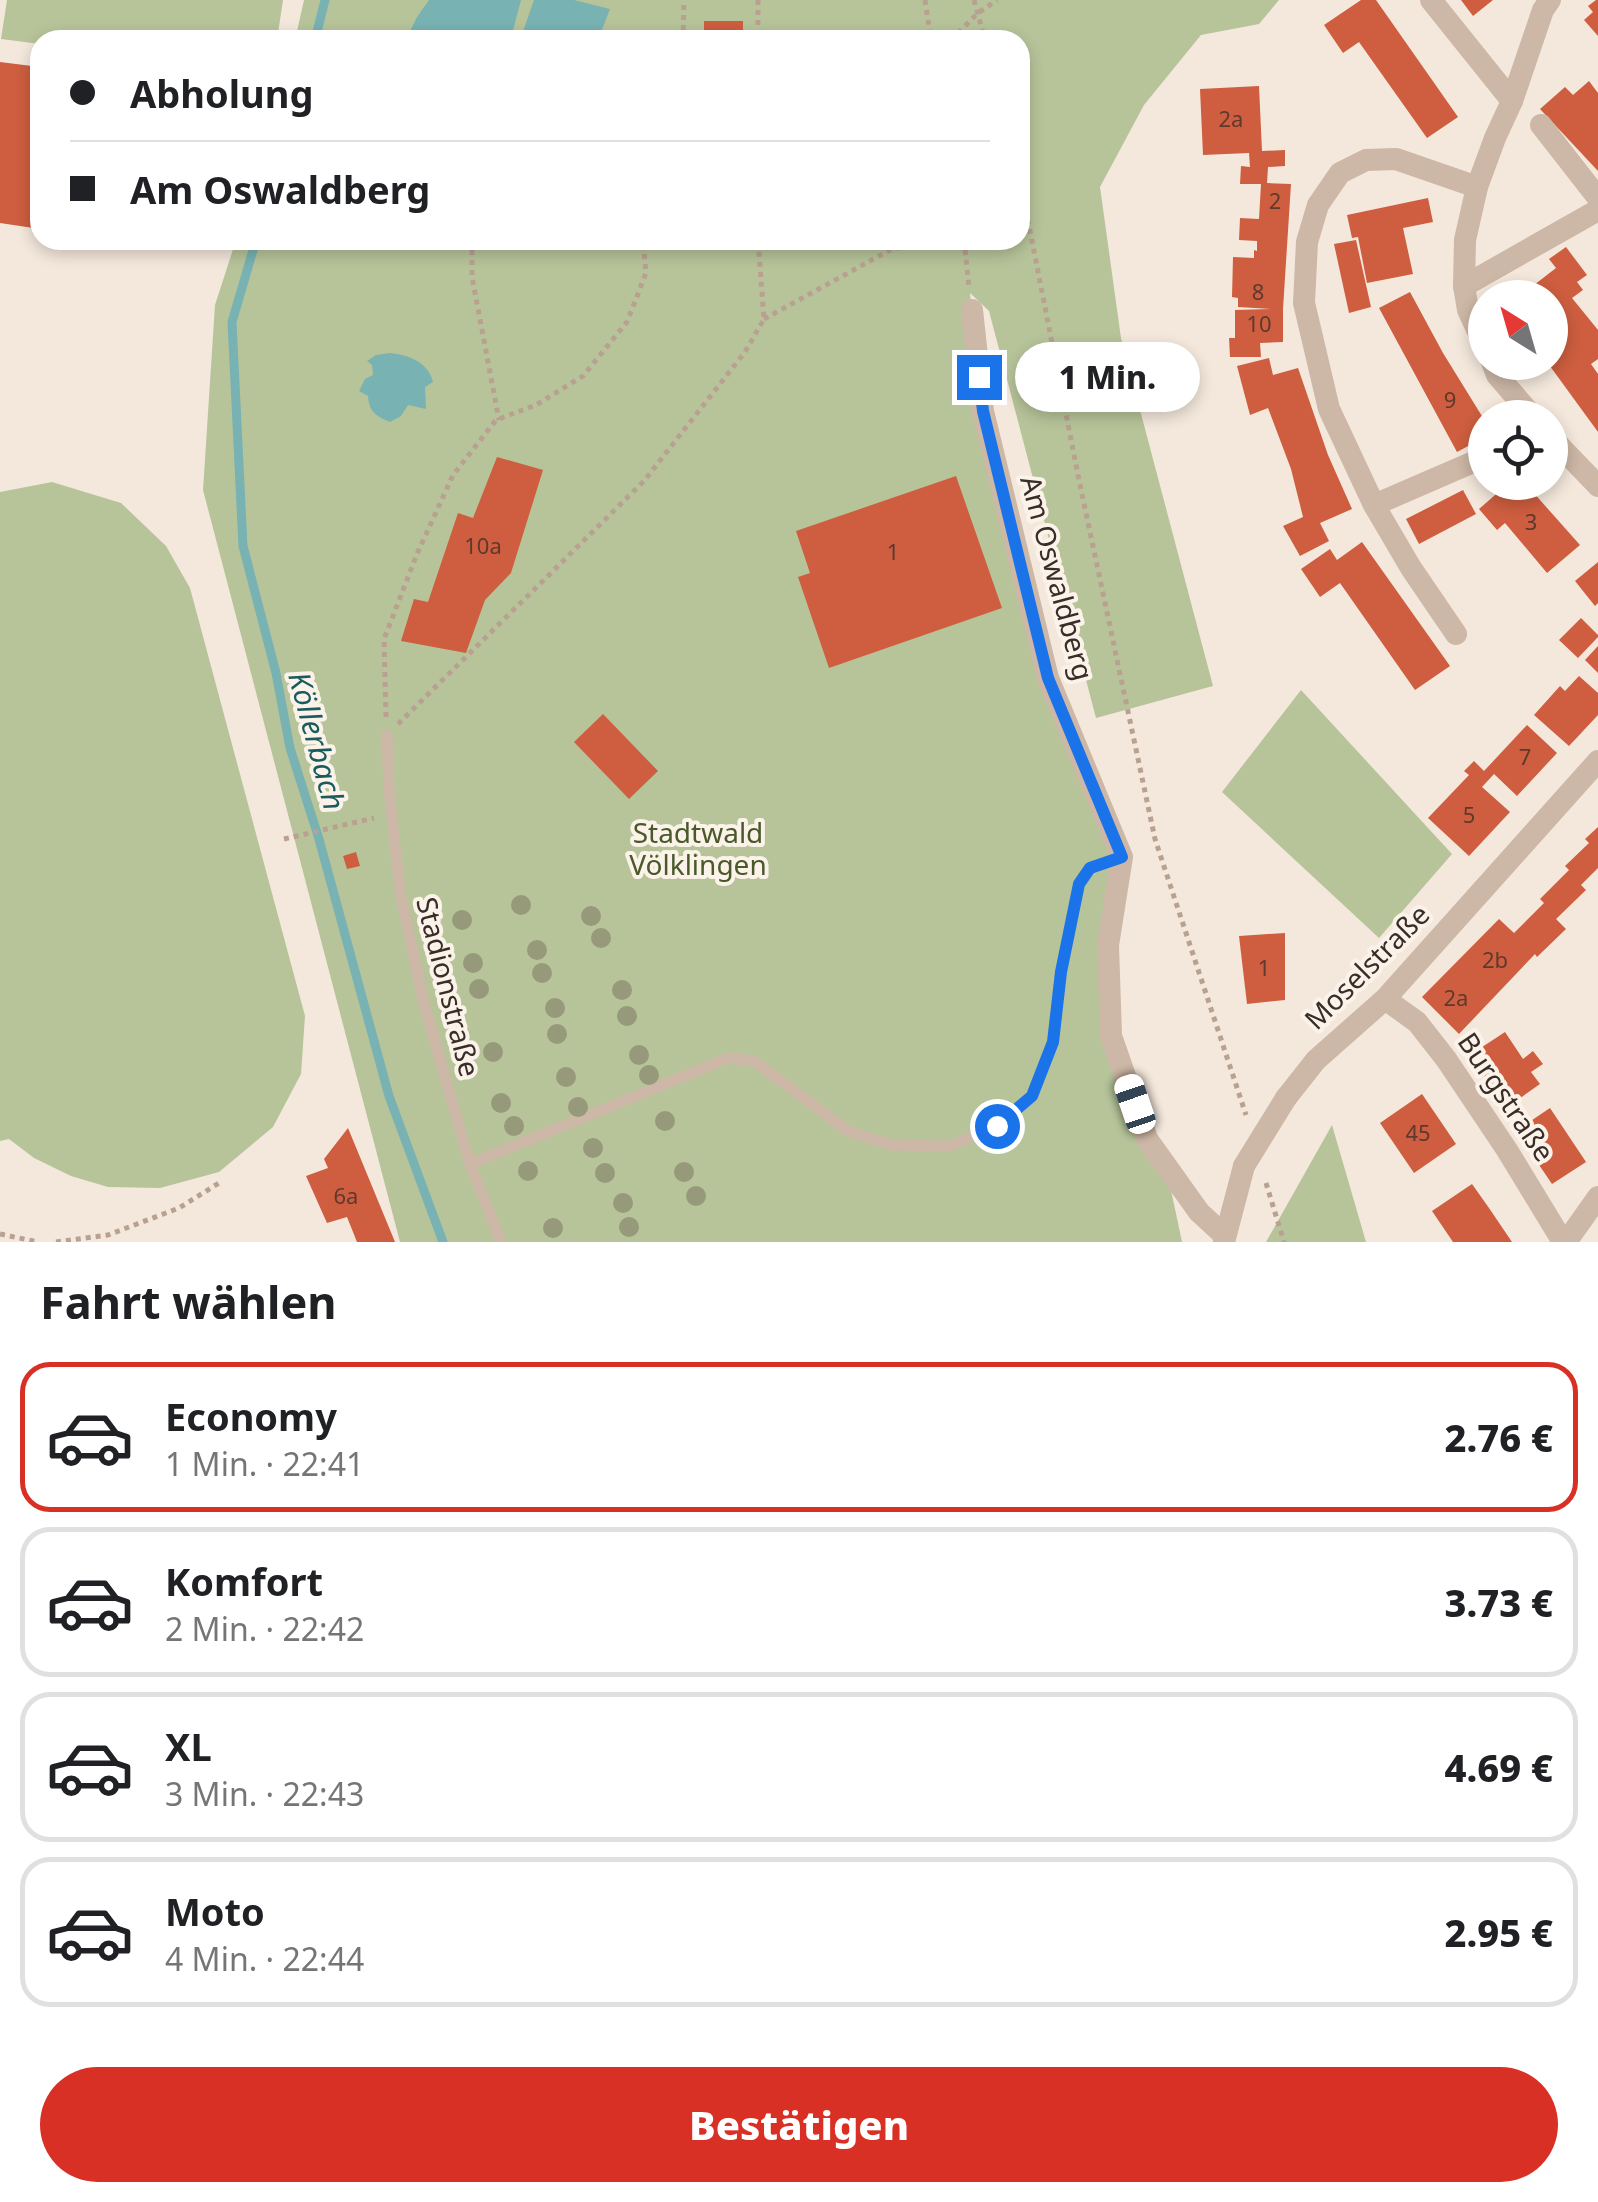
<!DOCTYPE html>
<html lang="de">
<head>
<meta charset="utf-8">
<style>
	body { margin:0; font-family:"Noto Sans",sans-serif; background:#f2f2f2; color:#202124; height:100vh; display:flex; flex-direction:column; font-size:38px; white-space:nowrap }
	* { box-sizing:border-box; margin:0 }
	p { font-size:32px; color:#757577 }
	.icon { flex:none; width:55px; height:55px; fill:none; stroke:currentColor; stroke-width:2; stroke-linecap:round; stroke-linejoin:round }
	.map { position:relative; height:1242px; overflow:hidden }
	.drawer { display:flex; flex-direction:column; background:#fff; flex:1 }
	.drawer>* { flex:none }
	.guide { position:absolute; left:30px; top:30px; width:1000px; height:220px; border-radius:30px; box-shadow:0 5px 15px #0003; display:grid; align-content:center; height:220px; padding:0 40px; background:#fff }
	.needle { width:65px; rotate:323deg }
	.tools { position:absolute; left:1468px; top:280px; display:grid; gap:20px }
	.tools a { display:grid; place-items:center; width:100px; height:100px; border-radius:50%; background:#fff; box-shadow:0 5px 15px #0003; font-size:50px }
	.end { position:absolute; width:45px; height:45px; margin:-22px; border:12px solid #1a73e8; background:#fff; box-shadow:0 0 0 5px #fff }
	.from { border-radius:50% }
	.bubble { position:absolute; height:70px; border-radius:35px; background:#fff; box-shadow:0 5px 15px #0003; font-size:32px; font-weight:800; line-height:70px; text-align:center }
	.car { position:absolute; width:30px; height:60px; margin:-30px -15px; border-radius:12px; box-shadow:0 0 8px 2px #0007; background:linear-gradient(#fff 24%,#345 0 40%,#fff 0 76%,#345 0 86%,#fff 0) }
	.guide b { display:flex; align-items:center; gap:35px; height:95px; font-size:38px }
	.guide b+b { border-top:2px solid #e0e0e0 }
	.guide i { width:25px; height:25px; background:#202124 }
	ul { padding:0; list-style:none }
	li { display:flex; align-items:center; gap:30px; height:150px; margin:0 20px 15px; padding:0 20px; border:5px solid #e0e0e0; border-radius:30px }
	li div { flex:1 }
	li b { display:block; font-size:38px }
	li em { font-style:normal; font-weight:800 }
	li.active { border-color:#d93025 }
	li>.icon { width:90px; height:90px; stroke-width:1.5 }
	h2 { padding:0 40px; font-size:45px; line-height:120px }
	.cta { display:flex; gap:20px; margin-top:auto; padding:20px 40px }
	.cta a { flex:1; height:115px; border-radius:60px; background:#d93025; color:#fff; font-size:40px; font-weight:800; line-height:115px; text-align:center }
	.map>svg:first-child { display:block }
</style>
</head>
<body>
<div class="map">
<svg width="1598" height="1242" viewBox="0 0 1598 1242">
	<rect width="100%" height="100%" fill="#f4e8dc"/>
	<g fill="#b7c49a">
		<path d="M7,0H283L277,40H40V44L1,39Z"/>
		<path d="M304,0H1279L1259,24L1201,35L1144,105L1100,187L1121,338L1213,686L1096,718L989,311L970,293L983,411L1048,678L1122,857L1111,1036L1171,1190L1182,1242H400L203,490L215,305L236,240H1020V40H295Z"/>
		<path d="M52,482L121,503L166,546L190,588L305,1016L301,1074L273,1127L219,1172L160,1188L108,1187L71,1176L34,1158L9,1139L0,1141V492Z"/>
		<path d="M1301,690L1452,854L1379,938L1222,792Z"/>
		<path d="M1332,1125L1366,1242H1266Z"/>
	</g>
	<g fill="#78b2b3">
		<path d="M429,0H521L511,38L499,40H418L407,37L417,17Z"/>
		<path d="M534,0H574L610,9L598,40H520Z"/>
		<path d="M390,353C409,355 428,362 433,382L425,387L426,409L408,405L401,416L390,422C376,416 369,412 368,396L359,391L365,379L373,375L372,365L367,361L376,355Z"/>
	</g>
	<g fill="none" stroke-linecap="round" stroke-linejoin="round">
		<g stroke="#78b2b3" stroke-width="9">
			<path d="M315,40L325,0"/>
			<path d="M256,240L232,322L243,546L276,673L290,748L319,839L389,1096L443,1242"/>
		</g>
	</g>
	<g fill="#ce5e3f">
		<path d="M1361,0H1376L1458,117L1427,138L1359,42L1343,53L1324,25Z"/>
		<path d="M1461,0H1493L1473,16Z"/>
		<path d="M1596,0H1598V36L1584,20L1593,12L1588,6Z"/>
		<rect x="704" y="21" width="39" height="19"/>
		<path d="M0,62L40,67V229L0,223Z"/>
		<path d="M1589,81L1598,93V171L1540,109L1565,87L1573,95Z"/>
		<path d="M1259,86L1262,151L1285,150V166L1268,167L1267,183L1291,184L1283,309V342L1260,343L1261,357H1230L1229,338H1235V310L1271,309L1238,307V298L1232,297L1233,257L1254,258V250L1257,251V241L1239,240L1240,218L1259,219L1261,184H1240L1241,166L1250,167L1249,153L1203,155L1200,89Z"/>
		<path d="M1428,198L1433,222L1403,228L1413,274L1367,283L1358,237L1352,238L1347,215Z"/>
		<path d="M1356,240L1371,307L1349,313L1334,244Z"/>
		<path d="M1566,247L1587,275L1577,282L1583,290L1572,298L1598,330V359L1591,364L1598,374V432L1547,362H1550V298H1529L1538,290L1534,285L1556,268L1549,259Z"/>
		<path d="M1410,292L1443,353L1485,421V437L1457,452L1379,308Z"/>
		<path d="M1269,358L1273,375L1298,368L1328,455L1352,509L1320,523L1329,541L1300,556L1283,526L1303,517L1291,469L1268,408L1250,415L1237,366Z"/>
		<path d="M497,457L543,470L511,573L485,600L466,653L401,641L414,599L428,602L458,513L473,518Z"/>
		<path d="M956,476L1002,608L829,668L798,577L810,573L796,531Z"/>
		<path d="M1510,482H1524L1580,545L1547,573L1505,523L1497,530L1479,509Z"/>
		<path d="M1463,490L1476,514L1419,544L1406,519Z"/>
		<path d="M1362,542L1450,666L1415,690L1340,583L1320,597L1301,569L1330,549L1337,560Z"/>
		<path d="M1598,562V603L1595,606L1575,581Z"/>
		<path d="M1581,618L1598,635V637L1578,658L1559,640Z"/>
		<path d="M1598,646V673L1585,660Z"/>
		<path d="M1579,676L1598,693V715L1569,746L1534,715L1560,686L1565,691Z"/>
		<path d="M603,714L658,771L629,799L574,742Z"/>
		<path d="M1527,725L1557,753L1517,796L1494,774L1482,787L1510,812L1469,856L1428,818L1469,775L1464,771L1474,761L1484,771Z"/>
		<path d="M1598,827V868L1581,885L1586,890L1556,919L1566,929L1537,957L1535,954L1459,1034L1422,997L1499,919L1514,933L1544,903L1540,899L1569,870L1565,866L1589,843L1585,839Z"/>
		<path d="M356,852L360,866L347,869L343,856Z"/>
		<path d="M1285,933V1000L1247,1004L1239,936Z"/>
		<path d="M1505,1032L1523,1059L1533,1051L1543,1064L1531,1072L1540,1084L1506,1108L1470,1055Z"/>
		<path d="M1422,1094L1456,1144L1414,1173L1380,1123Z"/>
		<path d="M1550,1108L1586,1162L1552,1184L1516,1131Z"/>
		<path d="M348,1128L395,1242H357L347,1217L327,1223L306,1176L328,1168L324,1159Z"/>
		<path d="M1472,1184L1489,1208L1512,1242H1453L1432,1211Z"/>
	</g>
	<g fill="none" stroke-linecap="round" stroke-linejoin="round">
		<g stroke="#b9a191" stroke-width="5" stroke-dasharray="5 5" stroke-linecap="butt">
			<path d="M758,0V40"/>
			<path d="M925,0L931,40"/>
			<path d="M974,0L985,40"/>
			<path d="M683,40L684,0"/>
			<path d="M951,40L978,13L997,0"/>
			<path d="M1020,180L1079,480L1155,839L1246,1115"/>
			<path d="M472,240V277L499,420"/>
			<path d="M964,240L969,287"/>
			<path d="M764,319L890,250L933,240"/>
			<path d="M386,717L384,639L417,554L453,475L496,420L536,405L583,376L627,322L646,273L643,240"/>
			<path d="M398,724L644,481L745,352L764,319L758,240"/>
			<path d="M284,839L374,818"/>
			<path d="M1266,1183L1284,1242"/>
			<path d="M0,1234L38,1242"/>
			<path d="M56,1242L108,1235L179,1208L219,1183"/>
		</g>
		<g stroke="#cdb7a6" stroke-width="11">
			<path d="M387,735L389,790L400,891L423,1000L470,1164L501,1242"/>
			<path d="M470,1164L728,1058L754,1061L848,1131L891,1145L950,1146L997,1126L1032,1097L1053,1042L1061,971L1079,884L1090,869L1122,857"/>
		</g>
		<g stroke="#cdb7a6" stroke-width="22">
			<path d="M1431,0L1512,101"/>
			<path d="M1541,125L1598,198"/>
			<path d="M1464,286L1598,210"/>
			<path d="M972,310L983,411L1048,678L1122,857L1108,945L1111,1036L1147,1139L1199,1212L1225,1236"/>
			<path d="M1485,347L1468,310L1464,286L1465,240L1477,187L1495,138L1512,101L1543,10L1550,0"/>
			<path d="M1492,362L1497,375L1534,418"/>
			<path d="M1550,436L1598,486"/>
			<path d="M1374,505L1485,457"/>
			<path d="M1456,634L1411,568L1374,505L1329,409L1304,303L1307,242L1318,205L1340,173L1366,160L1396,159L1477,187"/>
			<path d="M1385,999L1417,1022L1446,1059L1507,1150L1563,1242"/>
			<path d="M1286,1098L1316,1060L1385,999L1598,761"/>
			<path d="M1224,1242L1244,1166"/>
			<path d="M1566,1242L1598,1197"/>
		</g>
		<path stroke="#cdb7a6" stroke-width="22" d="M1244,1166L1286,1098"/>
	</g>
	<g fill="#96997a">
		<circle cx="521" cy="905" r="10"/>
		<circle cx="591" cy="916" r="10"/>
		<circle cx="462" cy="920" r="10"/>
		<circle cx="601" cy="938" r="10"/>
		<circle cx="537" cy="950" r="10"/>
		<circle cx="473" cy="963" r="10"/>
		<circle cx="542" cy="973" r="10"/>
		<circle cx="479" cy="989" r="10"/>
		<circle cx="622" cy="990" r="10"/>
		<circle cx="555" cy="1008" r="10"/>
		<circle cx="627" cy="1016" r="10"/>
		<circle cx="557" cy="1034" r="10"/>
		<circle cx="493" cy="1052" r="10"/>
		<circle cx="639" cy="1055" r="10"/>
		<circle cx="649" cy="1075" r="10"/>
		<circle cx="566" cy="1077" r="10"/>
		<circle cx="501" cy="1103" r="10"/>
		<circle cx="578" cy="1107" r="10"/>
		<circle cx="665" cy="1121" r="10"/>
		<circle cx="514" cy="1126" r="10"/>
		<circle cx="593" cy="1148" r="10"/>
		<circle cx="528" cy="1171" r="10"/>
		<circle cx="684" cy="1172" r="10"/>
		<circle cx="605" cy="1173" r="10"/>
		<circle cx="696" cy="1196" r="10"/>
		<circle cx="623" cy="1203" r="10"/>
		<circle cx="629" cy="1227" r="10"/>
		<circle cx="553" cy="1228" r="10"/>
	</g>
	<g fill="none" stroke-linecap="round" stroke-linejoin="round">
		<path stroke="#1a73e8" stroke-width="12" d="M979,377L983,411L1048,678L1122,857L1090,868L1079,884L1061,972L1053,1042L1032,1096L997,1126"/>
	</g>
	<g text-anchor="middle" stroke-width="8" stroke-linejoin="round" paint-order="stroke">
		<g font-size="22" fill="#5e392e">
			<text x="1231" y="127">2a</text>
			<text x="1275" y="209">2</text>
			<text x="1258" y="300">8</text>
			<text x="1259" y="332">10</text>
			<text x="1450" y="408">9</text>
			<text x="1531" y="530">3</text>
			<text x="483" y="554">10a</text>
			<text x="893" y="560">1</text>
			<text x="1525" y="765">7</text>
			<text x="1469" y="823">5</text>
			<text x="1495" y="968">2b</text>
			<text x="1264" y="976">1</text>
			<text x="1456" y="1006">2a</text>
			<text x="1418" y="1141">45</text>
			<text x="346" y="1204">6a</text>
		</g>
		<g font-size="28" fill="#392d28" stroke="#fbf2e9">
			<text transform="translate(1057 578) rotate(75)" y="10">Am Oswaldberg</text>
			<text transform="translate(1367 967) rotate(-45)" y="10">Moselstraße</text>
			<text transform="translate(448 987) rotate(76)" y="10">Stadionstraße</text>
			<text transform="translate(1506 1097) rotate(56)" y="10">Burgstraße</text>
		</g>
		<g font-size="28" fill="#49592a" stroke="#fbf2e9">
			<text x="698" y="843">Stadtwald<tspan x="698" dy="32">Völklingen</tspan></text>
		</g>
		<g font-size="30" font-style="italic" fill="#1a5b5d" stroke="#fbf2e9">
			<text transform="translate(316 741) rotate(75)" y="10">Köllerbach</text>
		</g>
	</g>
</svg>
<div class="tools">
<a><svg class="needle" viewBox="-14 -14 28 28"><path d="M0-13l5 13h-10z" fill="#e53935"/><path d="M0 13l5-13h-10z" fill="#757577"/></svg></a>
<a><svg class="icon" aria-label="locate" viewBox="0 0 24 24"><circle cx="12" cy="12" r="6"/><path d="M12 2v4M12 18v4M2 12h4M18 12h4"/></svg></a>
</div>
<i class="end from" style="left:997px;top:1126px"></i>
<i class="end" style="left:979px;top:377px"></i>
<div class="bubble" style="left:1015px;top:342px;width:185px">1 Min.</div>
<i class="car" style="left:1135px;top:1104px;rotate:341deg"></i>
<div class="guide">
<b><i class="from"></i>Abholung</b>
<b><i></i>Am Oswaldberg</b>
</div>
</div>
<section class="drawer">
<h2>Fahrt wählen</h2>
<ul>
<li class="active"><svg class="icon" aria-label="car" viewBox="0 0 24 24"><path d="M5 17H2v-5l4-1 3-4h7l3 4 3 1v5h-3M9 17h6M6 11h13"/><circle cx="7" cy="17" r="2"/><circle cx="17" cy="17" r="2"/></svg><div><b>Economy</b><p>1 Min. · 22:41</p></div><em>2.76 €</em></li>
<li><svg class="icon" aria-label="car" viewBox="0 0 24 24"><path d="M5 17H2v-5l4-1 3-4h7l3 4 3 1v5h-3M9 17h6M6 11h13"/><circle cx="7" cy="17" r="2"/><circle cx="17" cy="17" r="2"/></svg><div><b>Komfort</b><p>2 Min. · 22:42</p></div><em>3.73 €</em></li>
<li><svg class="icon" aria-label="car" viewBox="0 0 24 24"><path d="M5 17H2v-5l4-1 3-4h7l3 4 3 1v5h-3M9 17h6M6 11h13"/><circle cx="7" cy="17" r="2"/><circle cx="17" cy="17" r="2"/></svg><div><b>XL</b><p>3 Min. · 22:43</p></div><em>4.69 €</em></li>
<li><svg class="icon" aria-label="car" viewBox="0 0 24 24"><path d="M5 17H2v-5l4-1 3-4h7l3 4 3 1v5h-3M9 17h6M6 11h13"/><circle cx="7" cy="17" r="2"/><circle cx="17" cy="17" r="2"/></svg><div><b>Moto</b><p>4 Min. · 22:44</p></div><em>2.95 €</em></li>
</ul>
<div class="cta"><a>Bestätigen</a></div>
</section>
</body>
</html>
